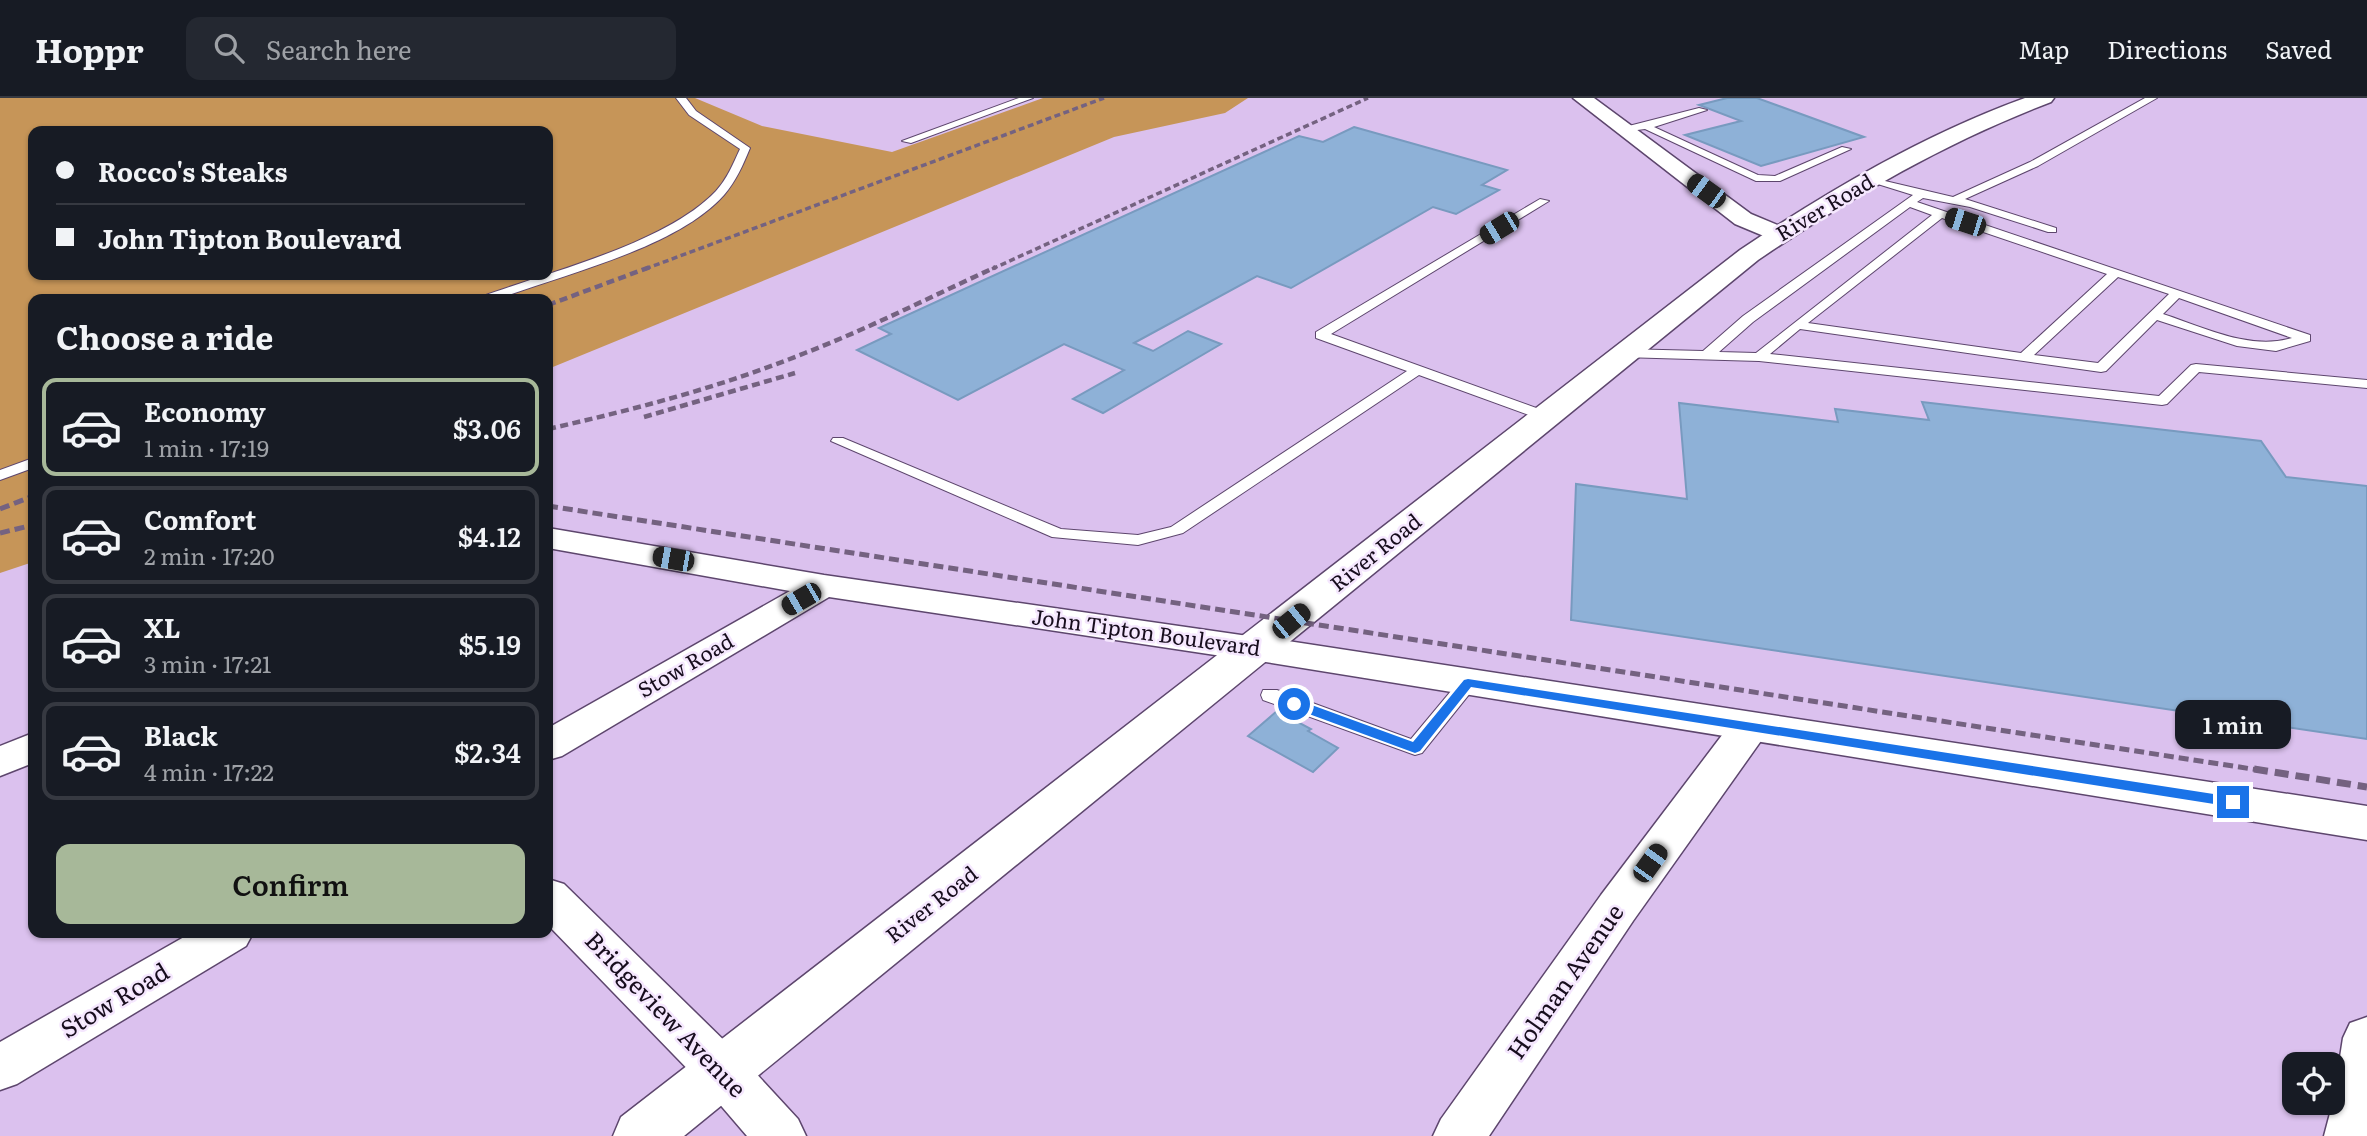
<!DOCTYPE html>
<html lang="en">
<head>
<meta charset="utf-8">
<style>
	body { margin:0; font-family:Literata,serif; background:#242831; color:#f1f3f6; height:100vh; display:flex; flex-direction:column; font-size:26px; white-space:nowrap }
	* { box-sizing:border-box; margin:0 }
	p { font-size:23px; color:#9ea1a6 }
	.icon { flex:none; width:38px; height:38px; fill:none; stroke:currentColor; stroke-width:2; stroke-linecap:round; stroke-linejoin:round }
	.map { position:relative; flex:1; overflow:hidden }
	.side { position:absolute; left:28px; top:196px; width:525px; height:644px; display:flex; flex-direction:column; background:#171b24; border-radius:14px; box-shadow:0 2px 5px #0004 }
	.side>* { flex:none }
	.banner { position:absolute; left:28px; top:28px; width:525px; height:154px; border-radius:14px; box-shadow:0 2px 5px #0004; display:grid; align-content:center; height:154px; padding:0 28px; background:#171b24 }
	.buttons { position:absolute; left:2282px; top:954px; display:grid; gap:14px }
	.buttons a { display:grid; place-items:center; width:63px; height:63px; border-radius:14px; background:#171b24; box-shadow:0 2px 5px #0004; font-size:35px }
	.end { position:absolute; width:32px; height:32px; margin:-16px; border:9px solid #1a73e8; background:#fff; box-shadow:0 0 0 4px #fff }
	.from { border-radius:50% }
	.bubble { position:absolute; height:49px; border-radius:14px; background:#171b24; box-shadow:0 2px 5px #0004; font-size:23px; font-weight:600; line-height:49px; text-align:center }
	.car { position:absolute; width:21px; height:42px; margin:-21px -10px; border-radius:9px; box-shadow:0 0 5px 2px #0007; background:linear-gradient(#222 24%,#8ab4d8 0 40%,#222 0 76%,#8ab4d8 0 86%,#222 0) }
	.banner b { display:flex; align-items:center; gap:24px; height:66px; font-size:26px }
	.banner b+b { border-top:2px solid #363941 }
	.banner i { width:18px; height:18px; background:#f1f3f6 }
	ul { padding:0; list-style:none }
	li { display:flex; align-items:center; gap:21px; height:98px; margin:0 14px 10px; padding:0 14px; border:4px solid #363941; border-radius:14px }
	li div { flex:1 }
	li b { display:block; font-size:26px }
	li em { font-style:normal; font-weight:600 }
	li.selected { border-color:#a7b899 }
	li>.icon { width:63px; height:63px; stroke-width:1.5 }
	h2 { padding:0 28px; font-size:32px; line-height:84px }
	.action { display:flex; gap:14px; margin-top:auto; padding:14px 28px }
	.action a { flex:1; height:80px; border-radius:14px; background:#a7b899; color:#111; font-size:28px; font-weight:600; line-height:80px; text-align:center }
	header { display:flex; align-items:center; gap:42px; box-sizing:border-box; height:98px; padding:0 35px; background:#171b24; border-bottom:2px solid #363941 }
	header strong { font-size:33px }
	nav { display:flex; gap:38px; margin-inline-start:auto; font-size:24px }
	.search { width:490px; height:63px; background:#242831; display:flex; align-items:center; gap:18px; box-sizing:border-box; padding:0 24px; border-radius:14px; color:#9ea1a6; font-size:26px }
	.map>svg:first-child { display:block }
</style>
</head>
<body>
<header>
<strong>Hoppr</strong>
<div class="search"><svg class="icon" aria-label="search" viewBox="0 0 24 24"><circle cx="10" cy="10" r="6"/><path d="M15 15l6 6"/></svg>Search here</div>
<nav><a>Map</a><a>Directions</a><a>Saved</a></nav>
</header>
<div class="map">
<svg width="2367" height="1038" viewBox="0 0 2367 1038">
	<rect width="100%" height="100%" fill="#dbc1ee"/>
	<path fill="#c69558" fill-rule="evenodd" d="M0,0H695L762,28L892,54L1043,0H1248L1225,15L1114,39L548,271V201H33V464L0,475ZM33,33H548V177H33Z"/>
	<g fill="#8eb1d7" stroke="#789abf" stroke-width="2">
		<path d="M1727,0H1757L1864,39L1761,68L1685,37L1741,23L1699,7Z"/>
		<path d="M1354,29L1507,72L1482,87L1499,92L1456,116L1433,109L1291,190L1257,178L1134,245L1153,253L1188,233L1221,246L1103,315L1073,301L1124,272L1064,246L958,302L857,252L891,236L879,230L1299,38L1323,44Z"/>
		<path d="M1922,304L2261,343L2286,379L2367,388V641L1571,522L1576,386L1687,401L1679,305L1838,324L1835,311L1929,322Z"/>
		<path d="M1277,613L1311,631L1308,633L1338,650L1313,674L1248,638Z"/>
	</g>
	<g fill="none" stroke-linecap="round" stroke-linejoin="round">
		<g stroke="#5d466d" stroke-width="2">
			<g id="lane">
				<path d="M676,0H686L696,13L750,50C743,67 736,83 724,97C677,150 564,176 498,201H481L483,198C549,174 667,145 716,93C727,81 733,66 740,51L689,17Z"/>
				<path d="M1019,0H1033L911,45L902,43Z"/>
				<path d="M2145,0H2157L2038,68L1965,101L2056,130V134H2048L1970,109L1923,100L1917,104L2310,237V243L2276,253L2237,248L2157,222L2106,273L2101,274L1800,231L1770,256L2159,298L2191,267L2196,266L2367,282V290L2199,274L2167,306L2162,307L1759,263L1622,259L1615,255L1622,251L1703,253L1743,218L1913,97L1868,83V79L1953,99L2030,64ZM1910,109L1932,117L1756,255L1719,254L1753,224ZM1942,120L2107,176L2021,255L1808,225ZM2118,179L2169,196L2098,265L2034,257ZM2179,200L2292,240C2250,253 2203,229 2163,216Z"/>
				<path d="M1699,10L1707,12L1654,29L1758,77L1775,78L1842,49L1851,51L1780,83H1756L1645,31L1622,34L1617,31Z"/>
				<path d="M1540,101L1549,103L1331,236L1550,315V321H1540L1419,277L1183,435L1138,447L1052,439L831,343L833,340H843L1061,431L1138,437L1171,429L1407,273L1316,240V234Z"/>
				<path d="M33,360V370L0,382V372Z"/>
				<path d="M1468,579L1475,581L1477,585L1475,589L1422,655L1415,657L1263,602L1261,597L1263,592H1277L1411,641L1461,581Z"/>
			</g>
		</g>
		<g stroke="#5d466d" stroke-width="3">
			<g id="street">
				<path d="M1573,0H1594L1751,116L1787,131L1790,136L1787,141H1771L1735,126Z"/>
				<path d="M548,430L824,477L1255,539L1268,543L1273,551L1268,559L1255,563L829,499L562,658L548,662V630L790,493L548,450Z"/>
				<path d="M1749,616L1763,620L1768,630L1763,640L1633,823L1489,1038H1433L1441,1021L1601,797L1735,620Z"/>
				<path d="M33,635V665L0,678V648Z"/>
				<path d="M548,781L564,786L739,957L798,1021L806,1038H747L705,989L548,827Z"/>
				<path d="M191,835H253L246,848L17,986L0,992V944Z"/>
				<path d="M2367,919V1038H2324L2333,1004L2343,940L2350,925Z"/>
			</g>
		</g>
		<g stroke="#5d466d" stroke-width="3">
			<path id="secondary" d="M1255,538L2367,708V742L1241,560L1235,551L1241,542Z"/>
		</g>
		<g stroke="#5d466d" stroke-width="3">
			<path id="primary" d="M2025,0H2054L2051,4C1946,44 1851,99 1758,162L684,1038H613L621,1019L1740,152C1830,92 1923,37 2025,0Z"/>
		</g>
		<use href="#lane" fill="#fff" fill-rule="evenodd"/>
		<use href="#street" fill="#fff" fill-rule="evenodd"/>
		<use href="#secondary" fill="#fff" fill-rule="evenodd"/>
		<use href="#primary" fill="#fff" fill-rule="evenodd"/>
		<g stroke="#746280" stroke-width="3.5" stroke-dasharray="6 3.5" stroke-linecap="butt">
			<path d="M645,171L1104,0"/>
			<path d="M992,171L1368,0"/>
		</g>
		<g stroke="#746280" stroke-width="4.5" stroke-dasharray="8 4.5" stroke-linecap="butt">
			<path d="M548,207L650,169"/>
			<path d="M644,319L795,275"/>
			<path d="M548,331C636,311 721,289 805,255C870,230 932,198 996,169"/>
		</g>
		<g stroke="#746280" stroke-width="5" stroke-dasharray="10 5" stroke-linecap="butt">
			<path d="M548,408L2265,673"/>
			<path d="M0,411L33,398"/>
			<path d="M0,435L33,427"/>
		</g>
		<path stroke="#746280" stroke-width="7" stroke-dasharray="14 7" stroke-linecap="butt" d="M2254,671L2367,689"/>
	</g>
	<path fill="#1a73e8" d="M1468,581L2233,699L2239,704L2233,709L1471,589L1420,653L1415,655L1290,609L1288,606L1294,601L1298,602L1413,644L1464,582Z"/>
	<g text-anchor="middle" stroke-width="5" stroke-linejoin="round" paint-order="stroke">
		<g font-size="21" fill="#170d1d" stroke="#f5e7fe">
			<text transform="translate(1825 110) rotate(-31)" y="7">River Road</text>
			<text transform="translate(1376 455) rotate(-39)" y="7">River Road</text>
			<text transform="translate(1146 535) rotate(8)" y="7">John Tipton Boulevard</text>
			<text transform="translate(686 568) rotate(-30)" y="7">Stow Road</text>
			<text transform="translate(932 807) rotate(-38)" y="7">River Road</text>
		</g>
		<g font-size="24" fill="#170d1d" stroke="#f5e7fe">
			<text transform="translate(1566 884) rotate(-55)" y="8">Holman Avenue</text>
			<text transform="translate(115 903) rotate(-31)" y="8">Stow Road</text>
			<text transform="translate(665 917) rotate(46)" y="8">Bridgeview Avenue</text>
		</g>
	</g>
</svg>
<div class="buttons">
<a><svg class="icon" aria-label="locate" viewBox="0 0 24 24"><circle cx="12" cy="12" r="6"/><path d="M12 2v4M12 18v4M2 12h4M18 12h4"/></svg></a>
</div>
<i class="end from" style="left:1294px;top:606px"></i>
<i class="end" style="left:2233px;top:704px"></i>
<div class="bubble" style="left:2175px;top:602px;width:116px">1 min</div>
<i class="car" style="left:1706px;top:93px;rotate:306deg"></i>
<i class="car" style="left:1965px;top:124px;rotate:288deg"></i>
<i class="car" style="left:1499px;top:130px;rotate:239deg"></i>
<i class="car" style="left:673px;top:461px;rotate:280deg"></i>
<i class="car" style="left:801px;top:501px;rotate:240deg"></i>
<i class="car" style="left:1291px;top:523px;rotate:51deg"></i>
<i class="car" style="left:1650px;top:765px;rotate:36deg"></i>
<div class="banner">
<b><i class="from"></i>Rocco's Steaks</b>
<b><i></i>John Tipton Boulevard</b>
</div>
<section class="side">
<h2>Choose a ride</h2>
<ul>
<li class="selected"><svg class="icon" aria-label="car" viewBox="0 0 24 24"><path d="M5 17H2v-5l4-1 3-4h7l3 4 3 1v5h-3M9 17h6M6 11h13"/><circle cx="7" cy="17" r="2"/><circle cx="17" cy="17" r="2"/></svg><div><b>Economy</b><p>1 min · 17:19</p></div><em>$3.06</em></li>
<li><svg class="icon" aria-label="car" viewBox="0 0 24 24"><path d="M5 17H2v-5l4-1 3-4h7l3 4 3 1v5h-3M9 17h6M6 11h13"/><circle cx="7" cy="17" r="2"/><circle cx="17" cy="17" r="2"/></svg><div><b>Comfort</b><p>2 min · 17:20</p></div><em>$4.12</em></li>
<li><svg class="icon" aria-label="car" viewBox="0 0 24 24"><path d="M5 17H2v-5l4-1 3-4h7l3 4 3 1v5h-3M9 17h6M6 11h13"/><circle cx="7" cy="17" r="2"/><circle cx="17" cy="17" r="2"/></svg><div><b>XL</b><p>3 min · 17:21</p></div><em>$5.19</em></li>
<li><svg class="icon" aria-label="car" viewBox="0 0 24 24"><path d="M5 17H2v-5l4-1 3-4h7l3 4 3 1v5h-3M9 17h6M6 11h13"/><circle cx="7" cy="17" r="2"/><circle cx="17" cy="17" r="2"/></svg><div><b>Black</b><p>4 min · 17:22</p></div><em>$2.34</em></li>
</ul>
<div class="action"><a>Confirm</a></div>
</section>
</div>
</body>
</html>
